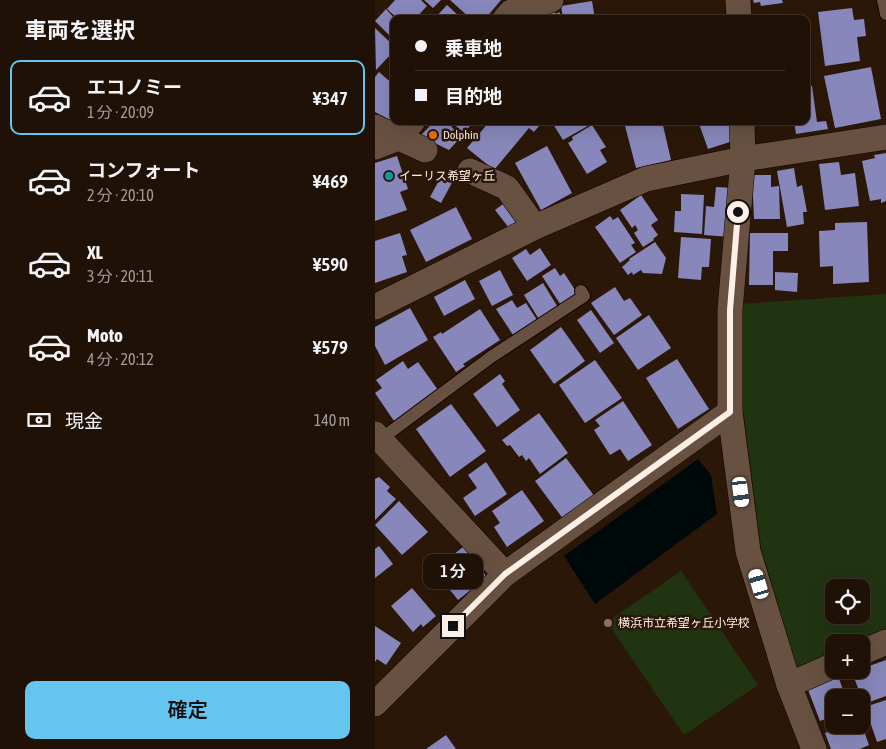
<!DOCTYPE html>
<html lang="ja">
<head>
<meta charset="utf-8">
<style>
	body { margin:0; font-family:"Asap Condensed","Noto Sans JP",sans-serif; background:#2d1f14; color:#f1f3f6; height:100vh; display:flex; flex-direction:column; font-size:19px; white-space:nowrap }
	* { box-sizing:border-box; margin:0 }
	p { font-size:16px; color:#a29d9b }
	.icon { flex:none; width:28px; height:28px; fill:none; stroke:currentColor; stroke-width:2; stroke-linecap:round; stroke-linejoin:round }
	.map { position:relative; flex:1; overflow:hidden }
	.details { display:flex; flex-direction:column; background:#201106; width:375px }
	.details>* { flex:none }
	.top-card { position:absolute; left:15px; top:15px; width:420px; height:110px; border-radius:10px; box-shadow:0 5px 20px #0002,0 0 0 1px #3d3128; display:grid; align-content:center; height:110px; padding:0 25px; background:#201106 }
	.controls { position:absolute; left:450px; top:579px; display:grid; gap:10px }
	.controls a { display:grid; place-items:center; width:45px; height:45px; border-radius:10px; background:#201106; box-shadow:0 5px 20px #0002,0 0 0 1px #3d3128; font-size:25px }
	.end { position:absolute; width:22px; height:22px; margin:-11px; border:6px solid #fef0e6; background:#111; box-shadow:0 0 0 2px #111 }
	.from { border-radius:50% }
	.bubble { position:absolute; height:35px; border-radius:10px; background:#201106; box-shadow:0 5px 20px #0002,0 0 0 1px #3d3128; font-size:16px; font-weight:600; line-height:35px; text-align:center }
	.car { position:absolute; width:15px; height:30px; margin:-15px -8px; border-radius:6px; box-shadow:0 0 4px 1px #0007; background:linear-gradient(#fff 24%,#345 0 40%,#fff 0 76%,#345 0 86%,#fff 0) }
	.top-card b { display:flex; align-items:center; gap:18px; height:48px; font-size:19px }
	.top-card b+b { border-top:1px solid #3d3128 }
	.top-card i { width:12px; height:12px; background:#f1f3f6 }
	ul { padding:0; list-style:none }
	li { display:flex; align-items:center; gap:15px; height:75px; margin:0 10px 8px; padding:0 15px; border:2px solid transparent; border-radius:10px }
	li div { flex:1 }
	li b { display:block; font-size:19px }
	li em { font-style:normal; font-weight:600 }
	li.current { border-color:#65c5ee }
	li>.icon { width:45px; height:45px; stroke-width:1.5 }
	h2 { padding:0 25px; font-size:22px; line-height:60px }
	.pay { display:flex; align-items:center; gap:12px; height:55px; padding:0 25px; font-size:19px }
	.pay p { margin-inline-start:auto }
	.action { display:flex; gap:10px; margin-top:auto; padding:10px 25px }
	.action a { flex:1; height:58px; border-radius:10px; background:#65c5ee; color:#111; font-size:20px; font-weight:600; line-height:58px; text-align:center }
	main { display:flex; flex:1; min-height:0 }
	.map>svg:first-child { display:block }
</style>
</head>
<body>
<main>
<section class="details">
<h2>車両を選択</h2>
<ul>
<li class="current"><svg class="icon" aria-label="car" viewBox="0 0 24 24"><path d="M5 17H2v-5l4-1 3-4h7l3 4 3 1v5h-3M9 17h6M6 11h13"/><circle cx="7" cy="17" r="2"/><circle cx="17" cy="17" r="2"/></svg><div><b>エコノミー</b><p>1 分 · 20:09</p></div><em>¥347</em></li>
<li><svg class="icon" aria-label="car" viewBox="0 0 24 24"><path d="M5 17H2v-5l4-1 3-4h7l3 4 3 1v5h-3M9 17h6M6 11h13"/><circle cx="7" cy="17" r="2"/><circle cx="17" cy="17" r="2"/></svg><div><b>コンフォート</b><p>2 分 · 20:10</p></div><em>¥469</em></li>
<li><svg class="icon" aria-label="car" viewBox="0 0 24 24"><path d="M5 17H2v-5l4-1 3-4h7l3 4 3 1v5h-3M9 17h6M6 11h13"/><circle cx="7" cy="17" r="2"/><circle cx="17" cy="17" r="2"/></svg><div><b>XL</b><p>3 分 · 20:11</p></div><em>¥590</em></li>
<li><svg class="icon" aria-label="car" viewBox="0 0 24 24"><path d="M5 17H2v-5l4-1 3-4h7l3 4 3 1v5h-3M9 17h6M6 11h13"/><circle cx="7" cy="17" r="2"/><circle cx="17" cy="17" r="2"/></svg><div><b>Moto</b><p>4 分 · 20:12</p></div><em>¥579</em></li>
</ul>
<div class="pay"><svg class="icon" aria-label="cash" viewBox="0 0 24 24"><path d="M3 7h18v10H3z"/><circle cx="12" cy="12" r="2"/></svg>現金<p>140 m</p></div>
<div class="action"><a>確定</a></div>
</section>
<div class="map">
<svg width="511" height="749" viewBox="0 0 511 749">
	<rect width="100%" height="100%" fill="#2b1708"/>
	<g fill="#213412" fill-rule="evenodd">
		<path d="M511,294V628L478,642H459V651L422,668L386,547L368,408L366,304ZM459,588H486V615H459Z"/>
		<path d="M306,571L383,685L309,735L232,622Z"/>
	</g>
	<path fill="#00090a" d="M323,459L336,475L342,514L220,604L189,556Z"/>
	<g fill="#8787bb">
		<path d="M20,0H46L52,6L40,19H23L12,9Z"/>
		<path d="M49,0H66L58,8Z"/>
		<path d="M75,0H126L110,19H96Z"/>
		<path d="M378,0H407L408,3L386,6L385,2L379,3Z"/>
		<path d="M217,1L220,19H163L161,15L175,5L181,14L184,12L188,18L186,6Z"/>
		<path d="M72,5L87,19H59Z"/>
		<path d="M477,8L479,20L489,19L491,36L482,37L485,61L450,66L443,12Z"/>
		<path d="M11,9L20,19H19V40L0,21Z"/>
		<path d="M0,28L19,46V51L1,70Z"/>
		<path d="M496,67L506,119L460,128L449,76Z"/>
		<path d="M4,72L19,85V116L15,120L0,112V77Z"/>
		<path d="M431,86H437L442,122L451,121L453,129L421,134L419,121H431Z"/>
		<path d="M60,121H71L86,137L74,150L45,136Z"/>
		<path d="M75,121H99L89,133Z"/>
		<path d="M115,121H168L159,132L154,128L119,170L92,148Z"/>
		<path d="M183,121H226L219,126L218,123L188,140L178,124Z"/>
		<path d="M287,121L296,160L261,168L249,122Z"/>
		<path d="M323,121H355L361,140L333,149Z"/>
		<path d="M383,121H414V123L384,126Z"/>
		<path d="M217,125L231,147L225,150L232,162L212,174L193,143L198,140L197,137Z"/>
		<path d="M172,146L197,193L166,210L140,163Z"/>
		<path d="M511,153V201L506,203V199L495,201L487,161L500,158L499,155Z"/>
		<path d="M22,156L33,189L25,192L32,210L0,221V163Z"/>
		<path d="M464,162L466,175L480,173L484,206L450,210L444,164Z"/>
		<path d="M419,168L422,187L427,185L432,212H428L429,224L412,227L402,171Z"/>
		<path d="M68,173L79,179L66,203L55,197Z"/>
		<path d="M377,175H396V187L404,186L405,219H379Z"/>
		<path d="M341,187L360,188L356,237L329,235L331,206L339,207Z"/>
		<path d="M306,194L329,195L327,234L299,232L300,211H306Z"/>
		<path d="M266,195L283,220L276,225L283,235L278,239L279,240L268,247L259,233L263,230L260,225L257,228L245,210Z"/>
		<path d="M132,201L146,219L134,228L120,210Z"/>
		<path d="M81,207L97,239L51,262L35,230Z"/>
		<path d="M235,216L238,220L243,217L260,243L256,245L261,252L245,263L220,227Z"/>
		<path d="M492,222L494,282L458,284V266L445,267L444,231L460,230V223Z"/>
		<path d="M25,233L32,255L27,256L32,272L0,283V241Z"/>
		<path d="M375,233H413V251H398V285H374Z"/>
		<path d="M306,237L336,239L334,267H327L326,280L303,278Z"/>
		<path d="M280,242L291,258L287,274L268,273L266,270L258,275L257,272L253,275L247,267L255,260L254,259Z"/>
		<path d="M165,248L176,265L152,281L137,258L151,249L155,255Z"/>
		<path d="M180,268L185,276L189,273L204,296L187,307L167,276Z"/>
		<path d="M125,270L138,295L117,306L104,281Z"/>
		<path d="M400,272L423,273L422,292L400,290Z"/>
		<path d="M90,280L100,299L69,316L59,297Z"/>
		<path d="M168,283L184,309L165,321L149,295Z"/>
		<path d="M240,287L249,301L255,298L267,315L239,335L216,303Z"/>
		<path d="M137,300L142,308L151,303L164,323L140,338L121,309Z"/>
		<path d="M35,308L53,340L10,365L0,346V327Z"/>
		<path d="M105,309L125,340L88,364L90,366L81,372L58,337L66,332L67,334Z"/>
		<path d="M216,310L239,343L225,353L202,320Z"/>
		<path d="M274,315L296,348L263,370L241,338Z"/>
		<path d="M186,327L210,361L179,384L155,350Z"/>
		<path d="M302,359L334,409L303,429L271,378Z"/>
		<path d="M220,360L247,398L210,423L184,385Z"/>
		<path d="M28,361L33,369L43,362L63,390L19,421L0,393L7,388L1,380Z"/>
		<path d="M125,374L130,381L127,384L145,410L122,427L98,394Z"/>
		<path d="M248,401L277,445L253,461L245,449L235,455L219,430L225,426L220,420Z"/>
		<path d="M76,404L111,451L75,477L41,429Z"/>
		<path d="M164,413L193,453L165,474L154,458L151,461L147,455L144,457L135,445L132,446L127,440Z"/>
		<path d="M191,458L220,497L189,520L160,481Z"/>
		<path d="M111,462L132,494L100,516L88,498L102,488L93,475Z"/>
		<path d="M4,477L15,487L12,491L21,499L0,520V479Z"/>
		<path d="M147,490L169,521L132,547L119,527L125,523L117,511Z"/>
		<path d="M24,501L53,532L27,555L0,525Z"/>
		<path d="M4,546L18,564L0,578V549Z"/>
		<path d="M88,547L112,577L83,600L59,570Z"/>
		<path d="M37,588L61,616L48,627L46,624L38,632L16,606Z"/>
		<path d="M0,626L26,643L11,665L2,659L0,662Z"/>
		<path d="M511,660V696L489,704L477,672Z"/>
		<path d="M463,676L471,698H459V716L445,721L432,687Z"/>
		<path d="M511,700V739L502,742L490,707Z"/>
		<path d="M463,725H487L494,745L485,749H456L450,733L464,728Z"/>
		<path d="M71,735L81,749H51Z"/>
	</g>
	<g fill="none" stroke-linecap="round" stroke-linejoin="round">
		<g stroke="#120300" stroke-width="14">
			<g id="lane">
				<path d="M508,0L511,14"/>
				<path d="M2,442L116,357L209,296L206,291"/>
			</g>
		</g>
		<g stroke="#120300" stroke-width="26">
			<g id="street">
				<path d="M363,0L364,19"/>
				<path d="M130,19L136,12L176,0"/>
				<path d="M367,121L368,159L355,310V412L373,551L414,685L439,749"/>
				<path d="M0,127L50,150"/>
				<path d="M0,147L23,138L38,121"/>
				<path d="M95,171L132,188L160,227"/>
				<path d="M0,307L160,227L271,179L368,159L511,137"/>
				<path d="M0,434L130,574"/>
				<path d="M486,653L511,642"/>
				<path d="M414,685L459,665"/>
				<path d="M0,704L130,574L355,412"/>
			</g>
		</g>
		<use href="#lane" stroke="#685140" stroke-width="12"/>
		<use href="#street" stroke="#685140" stroke-width="25"/>
	</g>
	<g fill="none" stroke-linecap="round" stroke-linejoin="round">
		<path stroke="#fef0e6" stroke-width="6" d="M78,626L130,574L355,412V310L363,212"/>
	</g>
	<circle fill="#e8710a" stroke="#2b1708" stroke-width="2" cx="58" cy="135" r="5"/>
	<circle fill="#0f9aa8" stroke="#2b1708" stroke-width="2" cx="14" cy="176" r="5"/>
	<circle fill="#8d6e63" stroke="#2b1708" stroke-width="2" cx="233" cy="623" r="5"/>
	<g text-anchor="middle" stroke-width="5" stroke-linejoin="round" paint-order="stroke">
		<g font-size="12" fill="#fef0e6" stroke="#2b1708" text-anchor="start">
			<text x="68" y="139">Dolphin</text>
			<text x="24" y="180">イーリス希望ヶ丘</text>
			<text x="243" y="627">横浜市立希望ヶ丘小学校</text>
		</g>
	</g>
</svg>
<div class="controls">
<a><svg class="icon" aria-label="locate" viewBox="0 0 24 24"><circle cx="12" cy="12" r="6"/><path d="M12 2v4M12 18v4M2 12h4M18 12h4"/></svg></a>
<a>+</a>
<a>−</a>
</div>
<i class="end from" style="left:363px;top:212px"></i>
<i class="end" style="left:78px;top:626px"></i>
<div class="bubble" style="left:48px;top:554px;width:60px">1 分</div>
<i class="car" style="left:366px;top:492px;rotate:173deg"></i>
<i class="car" style="left:384px;top:584px;rotate:343deg"></i>
<div class="top-card">
<b><i class="from"></i>乗車地</b>
<b><i></i>目的地</b>
</div>
</div>
</main>
</body>
</html>
